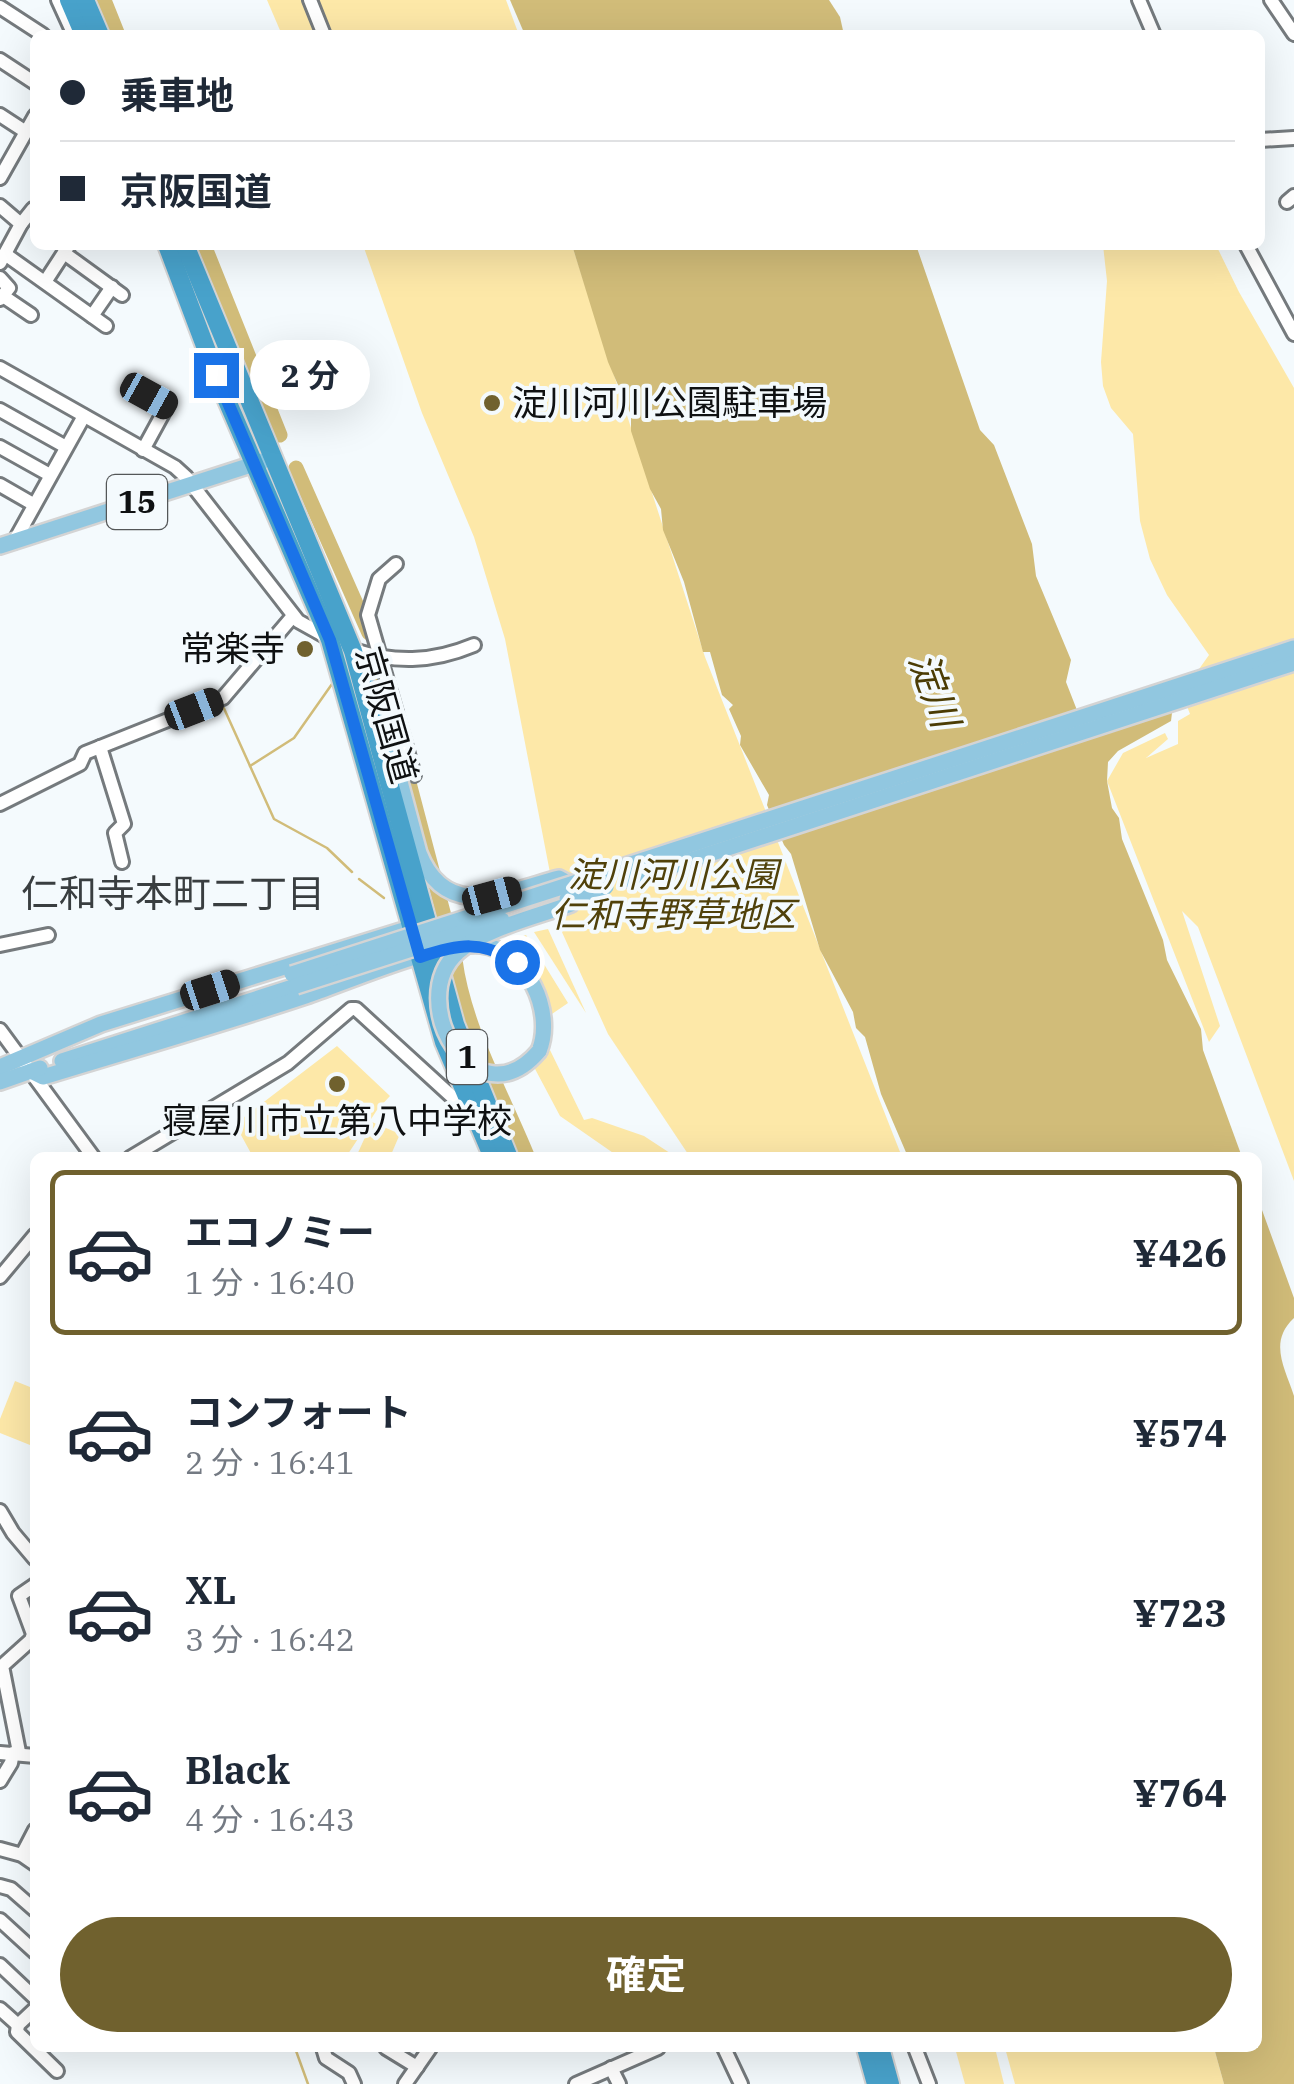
<!DOCTYPE html>
<html lang="ja">
<head>
<meta charset="utf-8">
<style>
	body { margin:0; font-family:"IBM Plex Serif","Noto Sans JP",serif; background:#f2f2f3; color:#1f2937; height:100vh; display:flex; flex-direction:column; font-size:38px; white-space:nowrap }
	* { box-sizing:border-box; margin:0 }
	p { font-size:32px; color:#747a83 }
	.icon { flex:none; width:55px; height:55px; fill:none; stroke:currentColor; stroke-width:2; stroke-linecap:round; stroke-linejoin:round }
	.map { position:relative; flex:1; overflow:hidden }
	.sheet { position:absolute; left:30px; top:1152px; width:1232px; height:900px; display:flex; flex-direction:column; background:#fff; border-radius:15px; box-shadow:0 10px 40px #0002 }
	.sheet>* { flex:none }
	.banner { position:absolute; left:30px; top:30px; width:1235px; height:220px; border-radius:15px; box-shadow:0 10px 40px #0002; display:grid; align-content:center; height:220px; padding:0 30px; background:#fff }
	.end { position:absolute; width:45px; height:45px; margin:-22px; border:12px solid #1a73e8; background:#fff; box-shadow:0 0 0 5px #fff }
	.from { border-radius:50% }
	.bubble { position:absolute; height:70px; border-radius:35px; background:#fff; box-shadow:0 10px 40px #0002; font-size:32px; font-weight:700; line-height:70px; text-align:center }
	.car { position:absolute; width:30px; height:60px; margin:-30px -15px; border-radius:12px; box-shadow:0 0 8px 2px #0007; background:linear-gradient(#222 24%,#8ab4d8 0 40%,#222 0 76%,#8ab4d8 0 86%,#222 0) }
	.banner b { display:flex; align-items:center; gap:35px; height:95px; font-size:38px }
	.banner b+b { border-top:2px solid #e0e1e3 }
	.banner i { width:25px; height:25px; background:#1f2937 }
	ul { padding:18px 0 0; list-style:none }
	li { display:flex; align-items:center; gap:30px; height:165px; margin:0 20px 15px; padding:0 10px; border:5px solid transparent; border-radius:15px }
	li div { flex:1 }
	li b { display:block; font-size:38px }
	li em { font-style:normal; font-weight:700 }
	li.active { border-color:#70612e }
	li>.icon { width:90px; height:90px; stroke-width:1.5 }
	.button { display:flex; gap:20px; margin-top:auto; padding:20px 30px }
	.button a { flex:1; height:115px; border-radius:60px; background:#70612e; color:#fff; font-size:40px; font-weight:700; line-height:115px; text-align:center }
	.map>svg:first-child { display:block }
</style>
</head>
<body>
<div class="map">
<svg width="1294" height="2084" viewBox="0 0 1294 2084">
	<rect width="100%" height="100%" fill="#f4fafd"/>
	<g fill="#fde8a8">
		<path d="M267,0H506L519,35H282Z"/>
		<path d="M363,245H572L705,657L902,1157H690L608,1034L561,930L505,639L474,537L422,413Z"/>
		<path d="M1103,245H1216L1239,292L1294,388V1181L1198,927L1182,911L1220,1026L1209,1042L1107,781L1123,753L1165,733L1168,739L1146,758L1178,744V721L1190,714L1182,693L1209,655L1167,595L1150,559L1140,521L1133,434L1111,408L1103,386L1101,362L1107,281Z"/>
		<path d="M548,929L586,1013L534,932Z"/>
		<path d="M526,935L568,1003L549,1016L539,986L508,942Z"/>
		<path d="M337,1046L390,1096L377,1110L346,1157H253L235,1124Z"/>
		<path d="M550,1050L584,1120L592,1118L644,1136L676,1157H619L560,1116L534,1067Z"/>
		<path d="M372,1122L400,1134L390,1157H356Z"/>
		<path d="M15,1381L35,1389V1447L0,1433V1419Z"/>
		<path d="M955,2048H995L1004,2084H965Z"/>
		<path d="M1005,2048H1214L1224,2084H1015Z"/>
	</g>
	<g fill="#d1bc79">
		<path d="M510,0H829L840,17L844,35H525Z"/>
		<path d="M572,245H916L980,430L994,445L1032,544L1036,576L1071,660L1066,682L1082,723L1174,697L1171,721L1118,751L1108,762L1107,781L1112,808L1119,818L1122,839L1163,940L1167,960L1201,1029L1203,1050L1242,1157H908L881,1094L865,1037L856,1028L853,1012L820,950L791,854L784,845L767,805L769,795L740,745L741,736L729,709L733,705L722,695L710,652H703L684,582L663,530L661,509L650,489L631,431V415L608,362Z"/>
		<path d="M1258,1199L1294,1298V1318C1268,1342 1285,1368 1294,1396V2084H1224L1214,2048H1258Z"/>
	</g>
	<g fill="none" stroke-linecap="round" stroke-linejoin="round">
		<g stroke="#d1bc79" stroke-width="2.5">
			<path d="M229,700L250,677"/>
			<path d="M222,704L274,819L327,848L352,872"/>
			<path d="M250,766L294,738L332,684"/>
			<path d="M359,879L384,898"/>
			<path d="M295,2048L308,2084"/>
		</g>
		<g stroke="#d1bc79" stroke-width="15">
			<path d="M104,0L118,35"/>
			<path d="M204,245L280,435"/>
			<path d="M296,468L369,633"/>
			<path d="M374,663L393,729"/>
			<path d="M408,779L449,935"/>
			<path d="M455,960C464,1028 502,1094 528,1158"/>
		</g>
		<g stroke="#757a7d" stroke-width="18">
			<g id="minor">
				<path d="M58,0L74,35"/>
				<path d="M310,0L324,35"/>
				<path d="M1139,0L1154,35"/>
				<path d="M1271,0L1294,34"/>
				<path d="M0,7L43,35"/>
				<path d="M0,60L35,83"/>
				<path d="M0,115L26,132"/>
				<path d="M1260,140L1294,138"/>
				<path d="M0,178L35,116"/>
				<path d="M1287,202L1294,196"/>
				<path d="M0,206L21,224L0,263"/>
				<path d="M21,224L33,209"/>
				<path d="M1246,245L1294,334"/>
				<path d="M64,253L122,295"/>
				<path d="M5,254L106,326"/>
				<path d="M0,278L9,288L0,299"/>
				<path d="M45,282L69,245"/>
				<path d="M3,296L31,315"/>
				<path d="M92,316L112,287"/>
				<path d="M0,368L175,467L186,477L298,621L332,640"/>
				<path d="M131,386L167,406L143,450"/>
				<path d="M0,410L66,447"/>
				<path d="M0,447L50,475"/>
				<path d="M0,485L33,504"/>
				<path d="M14,542L84,416"/>
				<path d="M396,564L379,579L368,615L414,775"/>
				<path d="M350,649C394,663 431,663 474,645"/>
				<path d="M100,747L124,824L115,833L122,862"/>
				<path d="M0,804L80,764L85,753L223,698L293,616"/>
				<path d="M0,945L48,935"/>
				<path d="M0,1030L94,1158"/>
				<path d="M130,1158L288,1063L351,1009H356L460,1104L472,1109"/>
				<path d="M0,1277L35,1235"/>
				<path d="M0,1511L13,1533L35,1559"/>
				<path d="M19,1752L2,1666L31,1640L33,1634L19,1596L35,1585"/>
				<path d="M0,1753L35,1756"/>
				<path d="M0,1781L11,1763L13,1753"/>
				<path d="M0,1849L22,1855L35,1864"/>
				<path d="M22,1855L35,1830"/>
				<path d="M0,1886L11,1889L35,1910"/>
				<path d="M0,1920L35,1952"/>
				<path d="M0,1965L35,1998"/>
				<path d="M0,2009L18,2025"/>
				<path d="M35,2009L18,2025L17,2032L57,2071"/>
				<path d="M323,2048L326,2058L349,2073L354,2084"/>
				<path d="M386,2048L417,2067"/>
				<path d="M724,2048L741,2084"/>
				<path d="M915,2048L929,2084"/>
				<path d="M611,2068L619,2084"/>
				<path d="M405,2084L430,2048"/>
				<path d="M576,2084L658,2048"/>
			</g>
		</g>
		<g stroke="#d4d4d4" stroke-width="20">
			<g id="major">
				<path d="M0,546L263,461"/>
				<path d="M368,686L383,718L419,853C446,922 506,892 559,878L570,884"/>
				<path d="M625,866L1294,648"/>
				<path d="M630,880L1294,663"/>
				<path d="M62,1061L296,986"/>
				<path d="M0,1067L101,1024L423,924"/>
				<path d="M31,1071L43,1077C131,1050 219,1025 306,996C347,982 441,941 481,945C527,950 555,1012 539,1051"/>
				<path d="M0,1082L40,1068"/>
			</g>
		</g>
		<g stroke="#d4d4d4" stroke-width="22">
			<g id="highway">
				<path d="M69,0L84,35"/>
				<path d="M85,0L100,35"/>
				<path d="M167,245L216,375L330,640L444,1042L493,1158"/>
				<path d="M185,245L353,651L455,1024L509,1158"/>
				<path d="M866,2048L876,2084"/>
				<path d="M880,2048L890,2084"/>
			</g>
		</g>
		<use href="#minor" stroke="#fff" stroke-width="12"/>
		<use href="#major" stroke="#91c7e0" stroke-width="15"/>
		<use href="#highway" stroke="#48a2cb" stroke-width="18"/>
		<g stroke="#d4d4d4" stroke-width="20" stroke-linecap="butt">
			<g id="major-bridge">
				<path d="M567,899L606,887"/>
				<path d="M292,974L602,874"/>
				<path d="M296,986L502,920"/>
				<path d="M539,1051C476,1125 403,1001 458,952C483,929 538,916 571,904L576,896"/>
			</g>
		</g>
		<use href="#major-bridge" stroke="#91c7e0" stroke-width="15"/>
	</g>
	<g fill="none" stroke-linecap="round" stroke-linejoin="round">
		<path stroke="#1a73e8" stroke-width="12" d="M216,375L330,640L420,957C459,944 481,940 517,962"/>
	</g>
	<g fill="#70612e" stroke="#f4fafd" stroke-width="4">
		<circle cx="492" cy="403" r="10"/>
		<circle cx="305" cy="649" r="10"/>
		<circle cx="337" cy="1084" r="10"/>
	</g>
	<g text-anchor="middle" stroke-width="8" stroke-linejoin="round" paint-order="stroke">
		<g fill="#f4fafd" stroke="#545758" stroke-width="2.5">
			<rect x="107" y="475" width="60" height="54" rx="8"/>
			<rect x="447" y="1030" width="40" height="54" rx="8"/>
		</g>
		<g font-size="32" font-weight="bold" fill="#0f1112">
			<text x="137" y="513">15</text>
			<text x="467" y="1068">1</text>
		</g>
		<g font-size="35" fill="#0f1112" stroke="#f4fafd" text-anchor="start">
			<text x="512" y="415">淀川河川公園駐車場</text>
			<text x="285" y="661" text-anchor="end">常楽寺</text>
			<text x="337" y="1133" text-anchor="middle">寝屋川市立第八中学校</text>
		</g>
		<g font-size="35" fill="#0f1112" stroke="#f4fafd">
			<text transform="translate(386 715) rotate(74)" y="12">京阪国道</text>
		</g>
		<g font-size="35" font-style="italic" fill="#50410a" stroke="#f4fafd">
			<text x="673" y="887">淀川河川公園<tspan x="673" dy="40">仁和寺野草地区</tspan></text>
		</g>
		<g font-size="38" font-style="italic" fill="#4b3c04" stroke="#f4fafd">
			<text transform="translate(934 690) rotate(70)" y="13">淀川</text>
		</g>
		<g font-size="38" fill="#393e40" stroke="#f4fafd">
			<text x="173" y="907">仁和寺本町二丁目</text>
		</g>
	</g>
</svg>
<i class="end from" style="left:517px;top:962px"></i>
<i class="end" style="left:216px;top:375px"></i>
<div class="bubble" style="left:250px;top:340px;width:120px">2 分</div>
<i class="car" style="left:149px;top:396px;rotate:119deg"></i>
<i class="car" style="left:194px;top:709px;rotate:69deg"></i>
<i class="car" style="left:492px;top:896px;rotate:75deg"></i>
<i class="car" style="left:210px;top:990px;rotate:72deg"></i>
<div class="banner">
<b><i class="from"></i>乗車地</b>
<b><i></i>京阪国道</b>
</div>
<section class="sheet">
<ul>
<li class="active"><svg class="icon" aria-label="car" viewBox="0 0 24 24"><path d="M5 17H2v-5l4-1 3-4h7l3 4 3 1v5h-3M9 17h6M6 11h13"/><circle cx="7" cy="17" r="2"/><circle cx="17" cy="17" r="2"/></svg><div><b>エコノミー</b><p>1 分 · 16:40</p></div><em>¥426</em></li>
<li><svg class="icon" aria-label="car" viewBox="0 0 24 24"><path d="M5 17H2v-5l4-1 3-4h7l3 4 3 1v5h-3M9 17h6M6 11h13"/><circle cx="7" cy="17" r="2"/><circle cx="17" cy="17" r="2"/></svg><div><b>コンフォート</b><p>2 分 · 16:41</p></div><em>¥574</em></li>
<li><svg class="icon" aria-label="car" viewBox="0 0 24 24"><path d="M5 17H2v-5l4-1 3-4h7l3 4 3 1v5h-3M9 17h6M6 11h13"/><circle cx="7" cy="17" r="2"/><circle cx="17" cy="17" r="2"/></svg><div><b>XL</b><p>3 分 · 16:42</p></div><em>¥723</em></li>
<li><svg class="icon" aria-label="car" viewBox="0 0 24 24"><path d="M5 17H2v-5l4-1 3-4h7l3 4 3 1v5h-3M9 17h6M6 11h13"/><circle cx="7" cy="17" r="2"/><circle cx="17" cy="17" r="2"/></svg><div><b>Black</b><p>4 分 · 16:43</p></div><em>¥764</em></li>
</ul>
<div class="button"><a>確定</a></div>
</section>
</div>
</body>
</html>
